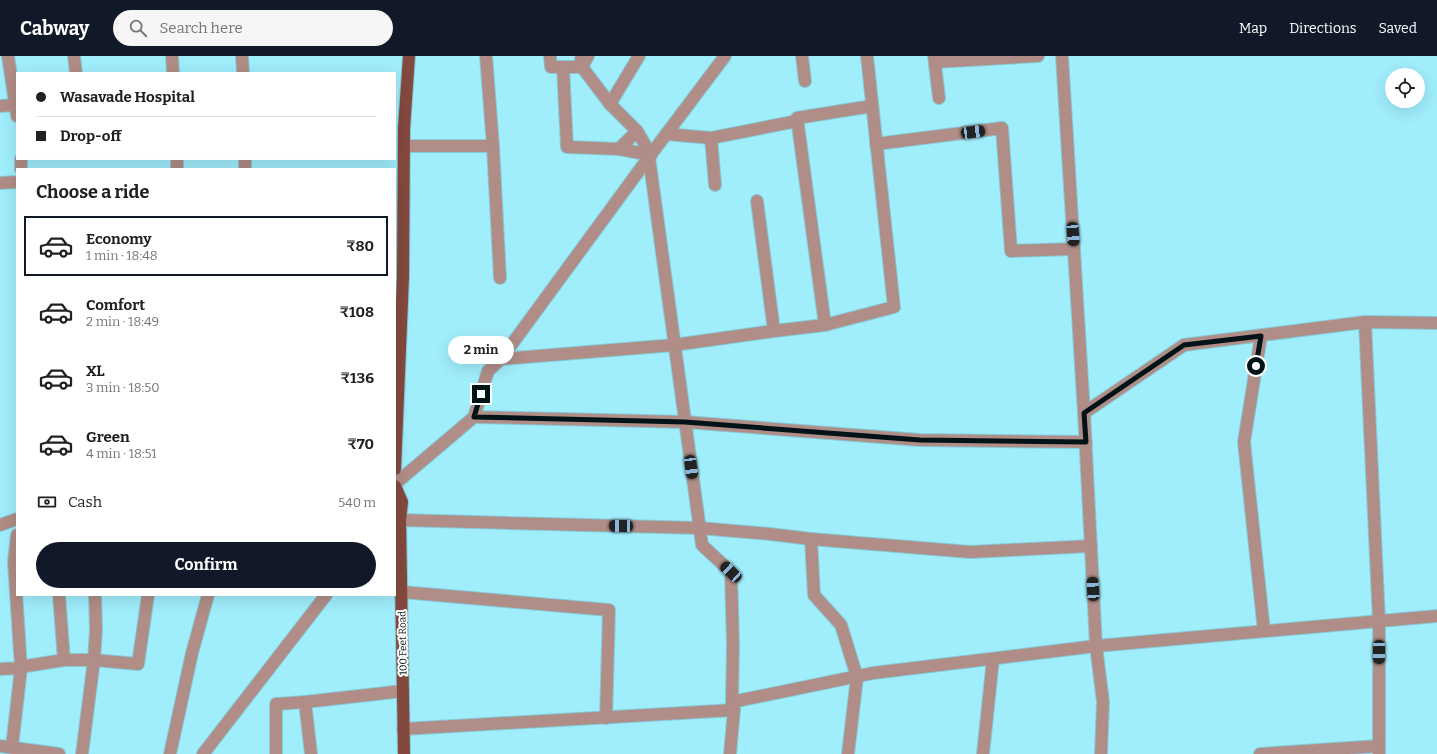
<!DOCTYPE html>
<html lang="en">
<head>
<meta charset="utf-8">
<style>
	body { margin:0; font-family:Bitter,serif; background:#f6f6f6; color:#202124; height:100vh; display:flex; flex-direction:column; font-size:15px; white-space:nowrap }
	* { box-sizing:border-box; margin:0 }
	p { font-size:13px; color:#757577 }
	.icon { flex:none; width:22px; height:22px; fill:none; stroke:currentColor; stroke-width:2; stroke-linecap:round; stroke-linejoin:round }
	.map { position:relative; flex:1; overflow:hidden }
	.drawer { position:absolute; left:16px; top:112px; width:380px; height:428px; display:flex; flex-direction:column; background:#fff; border-radius:0px; box-shadow:0 4px 16px #0002 }
	.drawer>* { flex:none }
	.guide { position:absolute; left:16px; top:16px; width:380px; height:88px; border-radius:0px; box-shadow:0 4px 16px #0002; display:grid; align-content:center; height:88px; padding:0 20px; background:#fff }
	.tools { position:absolute; left:1385px; top:12px; display:grid; gap:8px }
	.tools a { display:grid; place-items:center; width:40px; height:40px; border-radius:50%; background:#fff; box-shadow:0 4px 16px #0002; font-size:20px }
	.end { position:absolute; width:18px; height:18px; margin:-9px; border:5px solid #001317; background:#fff; box-shadow:0 0 0 2px #fff }
	.from { border-radius:50% }
	.bubble { position:absolute; height:28px; border-radius:14px; background:#fff; box-shadow:0 4px 16px #0002; font-size:13px; font-weight:700; line-height:28px; text-align:center }
	.car { position:absolute; width:12px; height:24px; margin:-12px -6px; border-radius:5px; box-shadow:0 0 3px 1px #0007; background:linear-gradient(#222 24%,#8ab4d8 0 40%,#222 0 76%,#8ab4d8 0 86%,#222 0) }
	.guide b { display:flex; align-items:center; gap:14px; height:38px; font-size:15px }
	.guide b+b { border-top:1px solid #e0e0e0 }
	.guide i { width:10px; height:10px; background:#202124 }
	ul { padding:0; list-style:none }
	li { display:flex; align-items:center; gap:12px; height:60px; margin:0 8px 6px; padding:0 12px; border:2px solid transparent; border-radius:0px }
	li div { flex:1 }
	li b { display:block; font-size:15px }
	li em { font-style:normal; font-weight:700 }
	li.active { border-color:#111827 }
	li>.icon { width:36px; height:36px; stroke-width:1.5 }
	h2 { padding:0 20px; font-size:18px; line-height:48px }
	.pay { display:flex; align-items:center; gap:10px; height:44px; padding:0 20px; font-size:15px }
	.pay p { margin-inline-start:auto }
	.action { display:flex; gap:8px; margin-top:auto; padding:8px 20px }
	.action a { flex:1; height:46px; border-radius:24px; background:#111827; color:#fff; font-size:16px; font-weight:700; line-height:46px; text-align:center }
	header { display:flex; align-items:center; gap:24px; box-sizing:border-box; height:56px; padding:0 20px; background:#111827; color:#fff }
	header strong { font-size:19px }
	nav { display:flex; gap:22px; margin-inline-start:auto; font-size:14px }
	.search { width:280px; height:36px; background:#f6f6f6; display:flex; align-items:center; gap:10px; box-sizing:border-box; padding:0 14px; border-radius:22px; color:#757577; font-size:15px }
	.map>svg:first-child { display:block }
</style>
</head>
<body>
<header>
<strong>Cabway</strong>
<div class="search"><svg class="icon" aria-label="search" viewBox="0 0 24 24"><circle cx="10" cy="10" r="6"/><path d="M15 15l6 6"/></svg>Search here</div>
<nav><a>Map</a><a>Directions</a><a>Saved</a></nav>
</header>
<div class="map">
<svg width="1437" height="698" viewBox="0 0 1437 698">
	<rect width="100%" height="100%" fill="#a0edfc"/>
	<g fill="none" stroke-linecap="round" stroke-linejoin="round">
		<g stroke="#86cad7" stroke-width="14">
			<g id="minor">
				<path d="M8,0L17,60"/>
				<path d="M74,0L76,17"/>
				<path d="M172,0L173,17"/>
				<path d="M242,0L243,17"/>
				<path d="M486,0L493,90L500,222"/>
				<path d="M550,0L551,11H582L581,3"/>
				<path d="M588,0L582,11L610,48L637,75L651,99"/>
				<path d="M802,0L805,25"/>
				<path d="M934,0L939,42"/>
				<path d="M1062,0L1084,357L1096,590L1103,646L1101,698"/>
				<path d="M935,6L1038,0"/>
				<path d="M563,11L567,91L619,93L637,75"/>
				<path d="M610,48L639,0"/>
				<path d="M0,50L15,49"/>
				<path d="M666,78L711,82L797,65"/>
				<path d="M711,82L715,129"/>
				<path d="M876,88L1002,72L1011,195L1074,193"/>
				<path d="M404,90H493"/>
				<path d="M619,93L651,99"/>
				<path d="M649,101L702,489L731,516L733,589L732,646"/>
				<path d="M21,103V113"/>
				<path d="M245,103V113"/>
				<path d="M177,113V103"/>
				<path d="M0,127L17,126"/>
				<path d="M757,145L774,275"/>
				<path d="M1365,266L1379,565V698"/>
				<path d="M825,269L797,62L872,50"/>
				<path d="M1261,280L1244,386L1264,575"/>
				<path d="M501,303L674,289L774,275L825,269L894,251L867,0"/>
				<path d="M1084,357L1184,289L1365,266L1437,267"/>
				<path d="M474,361L685,366L920,384L1086,386"/>
				<path d="M395,428L474,361L488,315L501,303L649,101L725,0"/>
				<path d="M400,464L699,472L770,478L811,483L970,496L1091,490"/>
				<path d="M0,469L17,463"/>
				<path d="M811,483L814,539L841,569L857,621L848,698"/>
				<path d="M402,536L609,554L606,662"/>
				<path d="M95,539L96,574L94,604L138,608L148,539"/>
				<path d="M64,604H94L82,698"/>
				<path d="M20,611L64,604L59,539"/>
				<path d="M0,613L21,612L14,506L17,479"/>
				<path d="M403,673L734,654"/>
				<path d="M0,690L59,698"/>
				<path d="M12,691L21,612"/>
				<path d="M170,698L192,597L208,539"/>
				<path d="M203,698L326,539"/>
				<path d="M276,698V648L305,646"/>
				<path d="M311,698L305,646L403,635"/>
				<path d="M730,698L734,654L732,646L873,617L1096,590L1437,560"/>
				<path d="M983,698L993,603"/>
				<path d="M1260,698L1379,690"/>
			</g>
		</g>
		<g stroke="#86cad7" stroke-width="14">
			<g id="major">
				<path d="M395,413L403,221L404,73L409,0"/>
				<path d="M395,430L402,446L400,464L404,698"/>
			</g>
		</g>
		<use href="#minor" stroke="#b08d86" stroke-width="12"/>
		<use href="#major" stroke="#84493e" stroke-width="12"/>
	</g>
	<g fill="none" stroke-linecap="round" stroke-linejoin="round">
		<path stroke="#001317" stroke-width="5" d="M481,338L474,361L685,366L920,384L1086,386L1084,357L1184,289L1261,280L1256,310"/>
	</g>
	<g text-anchor="middle" stroke-width="4" stroke-linejoin="round" paint-order="stroke">
		<g font-size="10" fill="#001317" stroke="#fff">
			<text transform="translate(402 587) rotate(-91)" y="4">100 Feet Road</text>
		</g>
	</g>
</svg>
<div class="tools">
<a><svg class="icon" aria-label="locate" viewBox="0 0 24 24"><circle cx="12" cy="12" r="6"/><path d="M12 2v4M12 18v4M2 12h4M18 12h4"/></svg></a>
</div>
<i class="end from" style="left:1256px;top:310px"></i>
<i class="end" style="left:481px;top:338px"></i>
<div class="bubble" style="left:448px;top:280px;width:66px">2 min</div>
<i class="car" style="left:973px;top:76px;rotate:83deg"></i>
<i class="car" style="left:1073px;top:178px;rotate:176deg"></i>
<i class="car" style="left:691px;top:411px;rotate:172deg"></i>
<i class="car" style="left:621px;top:470px;rotate:271deg"></i>
<i class="car" style="left:731px;top:516px;rotate:313deg"></i>
<i class="car" style="left:1093px;top:533px;rotate:357deg"></i>
<i class="car" style="left:1379px;top:596px;rotate:180deg"></i>
<div class="guide">
<b><i class="from"></i>Wasavade Hospital</b>
<b><i></i>Drop-off</b>
</div>
<section class="drawer">
<h2>Choose a ride</h2>
<ul>
<li class="active"><svg class="icon" aria-label="car" viewBox="0 0 24 24"><path d="M5 17H2v-5l4-1 3-4h7l3 4 3 1v5h-3M9 17h6M6 11h13"/><circle cx="7" cy="17" r="2"/><circle cx="17" cy="17" r="2"/></svg><div><b>Economy</b><p>1 min · 18:48</p></div><em>₹80</em></li>
<li><svg class="icon" aria-label="car" viewBox="0 0 24 24"><path d="M5 17H2v-5l4-1 3-4h7l3 4 3 1v5h-3M9 17h6M6 11h13"/><circle cx="7" cy="17" r="2"/><circle cx="17" cy="17" r="2"/></svg><div><b>Comfort</b><p>2 min · 18:49</p></div><em>₹108</em></li>
<li><svg class="icon" aria-label="car" viewBox="0 0 24 24"><path d="M5 17H2v-5l4-1 3-4h7l3 4 3 1v5h-3M9 17h6M6 11h13"/><circle cx="7" cy="17" r="2"/><circle cx="17" cy="17" r="2"/></svg><div><b>XL</b><p>3 min · 18:50</p></div><em>₹136</em></li>
<li><svg class="icon" aria-label="car" viewBox="0 0 24 24"><path d="M5 17H2v-5l4-1 3-4h7l3 4 3 1v5h-3M9 17h6M6 11h13"/><circle cx="7" cy="17" r="2"/><circle cx="17" cy="17" r="2"/></svg><div><b>Green</b><p>4 min · 18:51</p></div><em>₹70</em></li>
</ul>
<div class="pay"><svg class="icon" aria-label="cash" viewBox="0 0 24 24"><path d="M3 7h18v10H3z"/><circle cx="12" cy="12" r="2"/></svg>Cash<p>540 m</p></div>
<div class="action"><a>Confirm</a></div>
</section>
</div>
</body>
</html>
